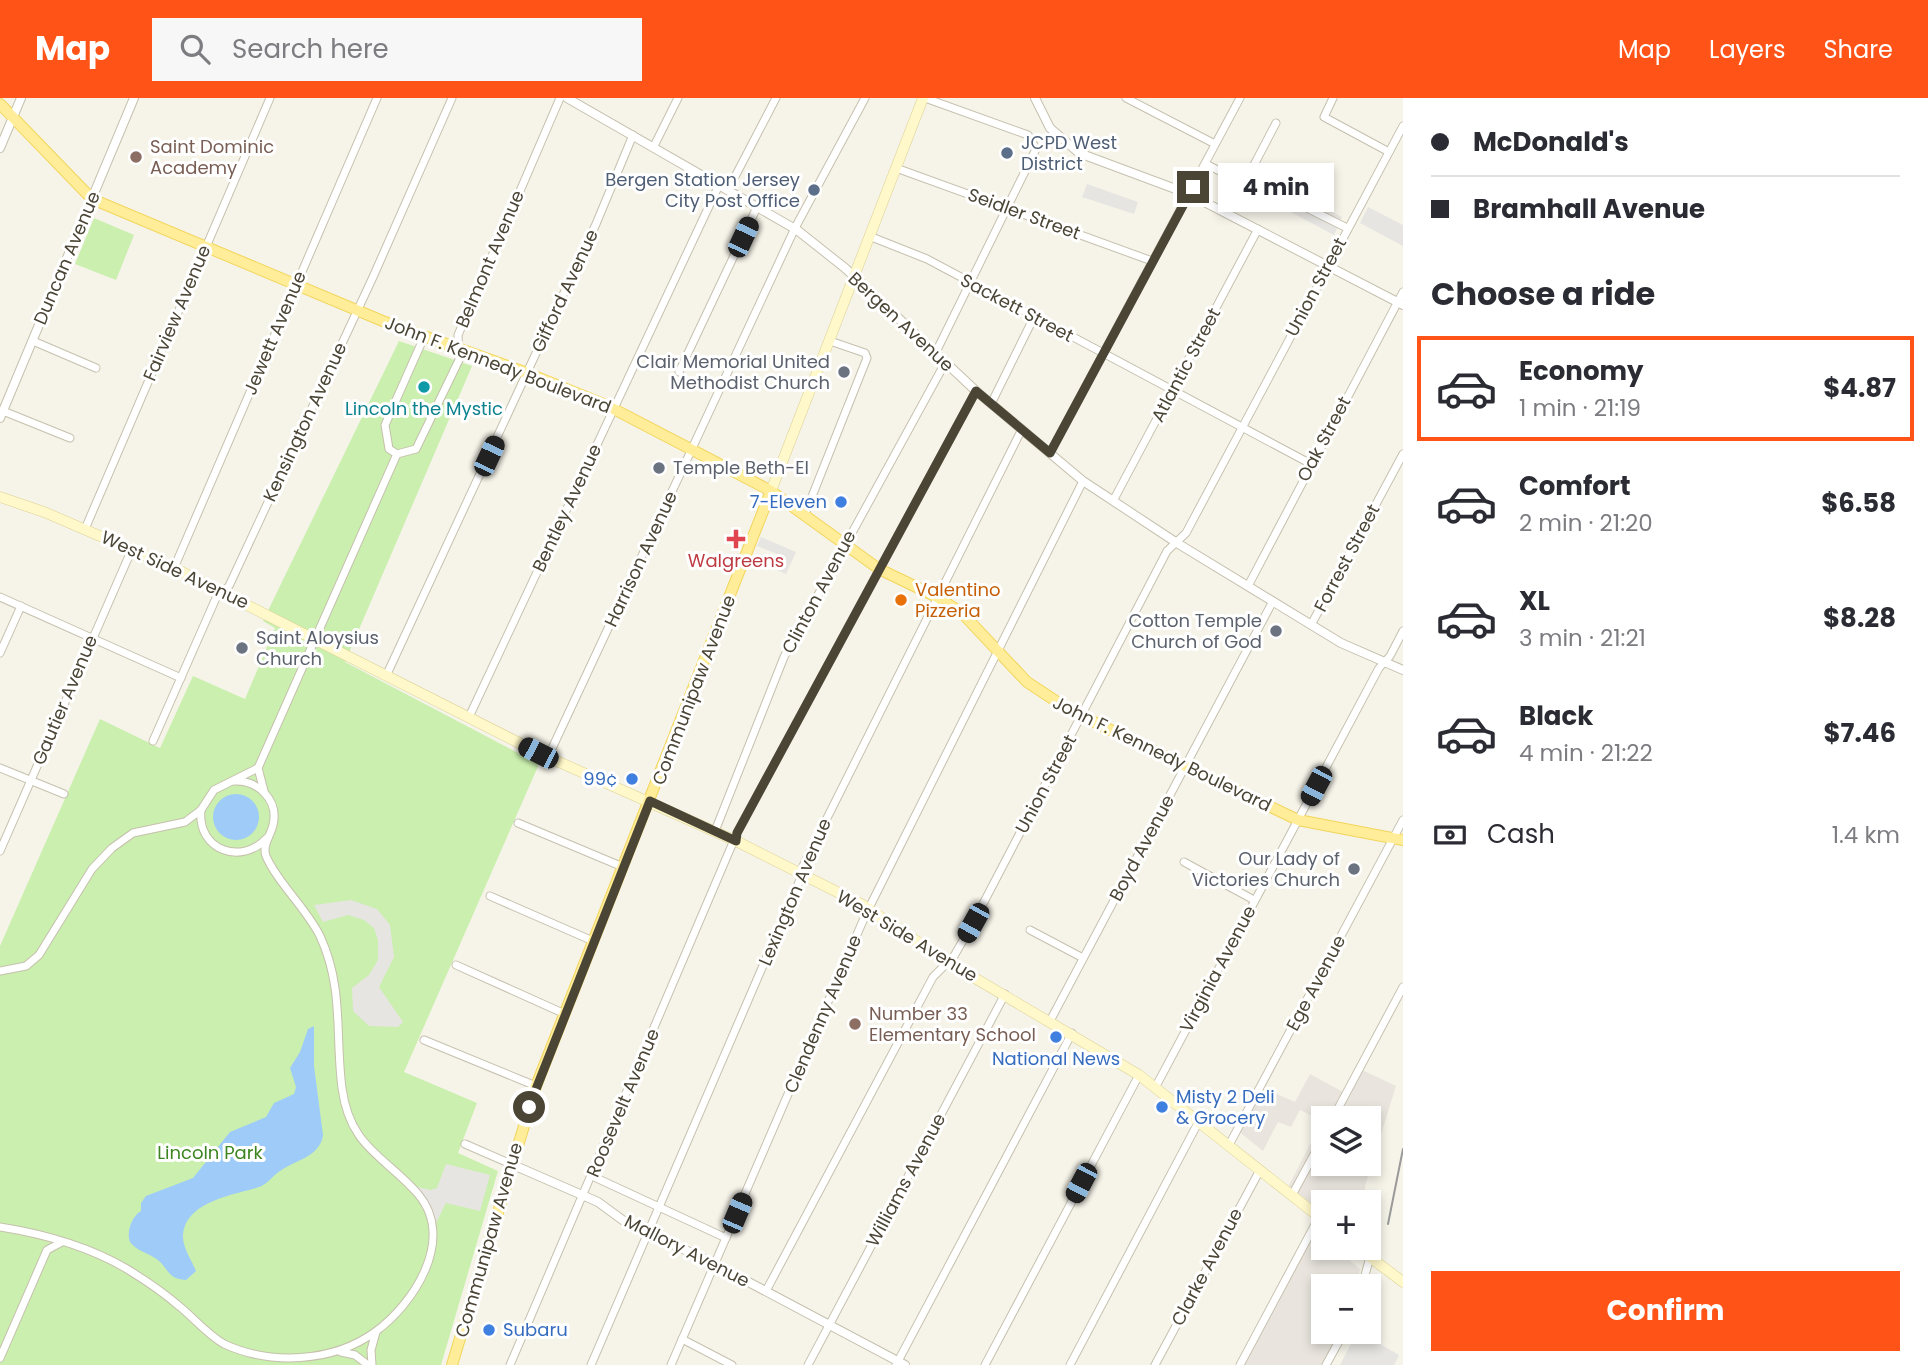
<!DOCTYPE html>
<html lang="en">
<head>
<meta charset="utf-8">
<style>
	body { margin:0; font-family:Poppins,sans-serif; background:#f7f7f7; color:#2b2b33; height:100vh; display:flex; flex-direction:column; font-size:26px; white-space:nowrap }
	* { box-sizing:border-box; margin:0 }
	p { font-size:23px; color:#7c7c81 }
	.icon { flex:none; width:38px; height:38px; fill:none; stroke:currentColor; stroke-width:2; stroke-linecap:round; stroke-linejoin:round }
	.map { position:relative; flex:1; overflow:hidden }
	.details { display:flex; flex-direction:column; background:#fff; width:525px }
	.details>* { flex:none }
	.hud { display:grid; align-content:center; height:154px; padding:0 28px; background:#fff }
	.fabs { position:absolute; left:1311px; top:1008px; display:grid; gap:14px }
	.fabs a { display:grid; place-items:center; width:70px; height:70px; border-radius:0px; background:#fff; box-shadow:0 4px 10px #0003; font-size:35px }
	.end { position:absolute; width:32px; height:32px; margin:-16px; border:9px solid #4b4536; background:#fff; box-shadow:0 0 0 4px #fff }
	.from { border-radius:50% }
	.bubble { position:absolute; height:49px; border-radius:0px; background:#fff; box-shadow:0 4px 10px #0003; font-size:23px; font-weight:700; line-height:49px; text-align:center }
	.car { position:absolute; width:21px; height:42px; margin:-21px -10px; border-radius:9px; box-shadow:0 0 5px 2px #0007; background:linear-gradient(#222 24%,#8ab4d8 0 40%,#222 0 76%,#8ab4d8 0 86%,#222 0) }
	.hud b { display:flex; align-items:center; gap:24px; height:66px; font-size:26px }
	.hud b+b { border-top:2px solid #e1e1e2 }
	.hud i { width:18px; height:18px; background:#2b2b33 }
	ul { padding:0; list-style:none }
	li { display:flex; align-items:center; gap:21px; height:105px; margin:0 14px 10px; padding:0 14px; border:4px solid transparent; border-radius:0px }
	li div { flex:1 }
	li b { display:block; font-size:26px }
	li em { font-style:normal; font-weight:700 }
	li.active { border-color:#ff5317 }
	li>.icon { width:63px; height:63px; stroke-width:1.5 }
	h2 { padding:0 28px; font-size:32px; line-height:84px }
	.pay { display:flex; align-items:center; gap:18px; height:77px; padding:0 28px; font-size:26px }
	.pay p { margin-inline-start:auto }
	.cta { display:flex; gap:14px; margin-top:auto; padding:14px 28px }
	.cta a { flex:1; height:80px; border-radius:0px; background:#ff5317; color:#fff; font-size:28px; font-weight:700; line-height:80px; text-align:center }
	header { display:flex; align-items:center; gap:42px; box-sizing:border-box; height:98px; padding:0 35px; background:#ff5317; color:#fff }
	header strong { font-size:33px }
	nav { display:flex; gap:38px; margin-inline-start:auto; font-size:24px }
	.search { width:490px; height:63px; background:#f7f7f7; display:flex; align-items:center; gap:18px; box-sizing:border-box; padding:0 24px; border-radius:0px; color:#7c7c81; font-size:26px }
	main { display:flex; flex:1; min-height:0 }
	.map>svg:first-child { display:block }
</style>
</head>
<body>
<header>
<strong>Map</strong>
<div class="search"><svg class="icon" aria-label="search" viewBox="0 0 24 24"><circle cx="10" cy="10" r="6"/><path d="M15 15l6 6"/></svg>Search here</div>
<nav><a>Map</a><a>Layers</a><a>Share</a></nav>
</header>
<main>
<div class="map">
<svg width="1403" height="1267" viewBox="0 0 1403 1267">
	<rect width="100%" height="100%" fill="#f6f4e9"/>
	<g fill="#e9e5de" fill-rule="evenodd">
		<path d="M1360,971L1396,988L1365,1088V1104H1323V1119L1287,1091L1322,1023L1300,1012L1291,1029L1278,1024L1263,1053L1237,1032L1259,988L1295,1004L1310,976L1347,996ZM1323,1020H1368V1066H1323Z"/>
		<path d="M1312,1131L1323,1140V1150H1335L1360,1171L1356,1188H1323V1234H1339L1322,1267H1240Z"/>
	</g>
	<g fill="#caefae">
		<path d="M94,120L134,137L116,182L75,166Z"/>
		<path d="M399,243L472,268L345,564L539,666L404,974L477,1005L458,1055L498,1073L441,1267H0V848L100,621L160,650L193,578L245,601L275,530L263,523Z"/>
	</g>
	<g fill="#e7e5e1">
		<path d="M1087,86L1138,104L1134,116L1082,99Z"/>
		<path d="M1292,93L1342,119L1334,137L1283,110Z"/>
		<path d="M1368,109L1403,127V148L1360,125Z"/>
		<path d="M761,439L796,454L786,476L777,472L782,458L757,448Z"/>
		<path d="M351,802L377,811L390,827L394,859L379,889L403,924L398,929L369,928L353,913L352,890L369,877L378,862V842L374,830L364,822L348,817L323,824L314,807Z"/>
		<path d="M446,1066L490,1077L480,1113L446,1105L434,1129L414,1088L430,1092L437,1090Z"/>
		<path d="M1363,1236L1399,1257L1394,1267H1340L1354,1240L1359,1242Z"/>
	</g>
	<g fill="#9fcbf9">
		<circle cx="236" cy="719" r="23"/>
		<path d="M314,928V968L323,1037C320,1059 295,1062 280,1073C272,1078 268,1086 259,1089C234,1097 184,1103 183,1139C183,1150 192,1163 196,1173L186,1182C165,1180 170,1170 155,1160C146,1154 137,1153 130,1144C126,1134 132,1118 141,1113V1105L146,1098L193,1080L230,1034L266,1019L274,1005L294,996L296,989L290,970L300,954L308,931Z"/>
	</g>
	<g fill="none" stroke-linecap="round" stroke-linejoin="round">
		<g stroke="#c6c0ad" stroke-width="9">
			<g id="minor">
				<path d="M925,0L1028,37L1036,51L935,256"/>
				<path d="M1126,0L1215,46"/>
				<path d="M1333,0L1324,19L1389,54"/>
				<path d="M654,48L678,0"/>
				<path d="M1206,66L1244,86L1276,25"/>
				<path d="M896,70L1152,163"/>
				<path d="M728,92L776,0"/>
				<path d="M1291,102L1347,130"/>
				<path d="M1235,103L1244,86"/>
				<path d="M869,138L927,161L1311,366"/>
				<path d="M33,243L96,270"/>
				<path d="M679,274L757,109"/>
				<path d="M991,306L1034,219"/>
				<path d="M3,313L70,340"/>
				<path d="M1050,355L1240,0"/>
				<path d="M397,356L416,351L459,262L458,237L560,0"/>
				<path d="M397,356L389,351L385,327L424,239"/>
				<path d="M1113,403L1258,131"/>
				<path d="M805,416L867,260L865,255L830,243"/>
				<path d="M85,431L270,0"/>
				<path d="M174,470L377,0"/>
				<path d="M1248,488L1403,194"/>
				<path d="M0,499L181,580"/>
				<path d="M1311,527L1403,356"/>
				<path d="M0,555L21,508"/>
				<path d="M387,576L596,126L633,37"/>
				<path d="M469,619L719,87"/>
				<path d="M153,643L216,500L229,488L373,179L452,0"/>
				<path d="M548,659L795,130L865,0"/>
				<path d="M0,670L64,696"/>
				<path d="M258,670L264,693"/>
				<path d="M201,712C197,752 241,768 267,740"/>
				<path d="M518,725L623,769"/>
				<path d="M715,733L784,559L945,265"/>
				<path d="M0,753L132,451"/>
				<path d="M1184,764L1254,802"/>
				<path d="M490,798L593,843"/>
				<path d="M1030,832L1083,860"/>
				<path d="M456,867L565,916"/>
				<path d="M0,873L26,868L39,857L92,771L112,750L133,735L185,724L201,712L214,692L258,670L397,356"/>
				<path d="M1050,923L1273,503"/>
				<path d="M424,942L536,988"/>
				<path d="M1155,990L1379,570L1390,558L1403,533"/>
				<path d="M1333,1020L1403,889"/>
				<path d="M465,1046L511,1066"/>
				<path d="M1229,1047L1403,722"/>
				<path d="M592,1078L726,1140"/>
				<path d="M1292,1097L1323,1040"/>
				<path d="M0,1129C44,1136 88,1148 127,1171C145,1182 163,1194 179,1208C194,1220 207,1236 224,1246C270,1267 332,1265 375,1234C414,1206 456,1141 418,1096C385,1058 350,1050 342,990C335,936 344,890 320,838C306,810 277,784 266,758C262,747 271,737 273,727C279,702 258,682 234,683"/>
				<path d="M1362,1188L1370,1159"/>
				<path d="M766,1193L933,879L954,858L973,825L1167,453L1186,435L1403,28"/>
				<path d="M682,1241L732,1267"/>
				<path d="M341,1254L355,1257L368,1267"/>
				<path d="M0,1260L47,1152L62,1144"/>
				<path d="M372,1267L371,1252L376,1234"/>
				<path d="M510,1267L737,735L976,293"/>
				<path d="M591,1267L802,777L803,768L1022,331"/>
				<path d="M671,1267L865,818L1083,383"/>
				<path d="M808,1267L1005,896"/>
				<path d="M896,1267L1072,935"/>
				<path d="M985,1267L1139,977"/>
				<path d="M1070,1267L1199,1023"/>
				<path d="M1155,1267L1260,1072"/>
				<path d="M1240,1267L1319,1119"/>
				<path d="M1326,1267L1344,1234"/>
			</g>
		</g>
		<g stroke="#c6c0ad" stroke-width="10">
			<g id="tertiary">
				<path d="M567,0L797,132L845,170L976,293L1083,383L1177,445L1341,545L1403,572"/>
				<path d="M1035,0L1050,30L1079,55L1189,96L1403,207"/>
				<path d="M0,50L21,0"/>
				<path d="M0,320L134,0"/>
				<path d="M511,1066L598,1104L628,1126L705,1161L905,1267"/>
			</g>
		</g>
		<g stroke="#dbd094" stroke-width="11">
			<g id="secondary">
				<path d="M771,393L923,0"/>
				<path d="M0,399L44,414L174,470L541,656L736,743L863,807L946,863L1139,977L1323,1122"/>
				<path d="M1358,1150L1403,1184"/>
			</g>
		</g>
		<g stroke="#f2d55b" stroke-width="12">
			<g id="primary">
				<path d="M0,6L92,101L385,224L527,275L606,307L771,393L879,471L937,499L962,515L1027,584L1071,613L1298,722L1403,742"/>
				<path d="M452,1267L536,988L771,393"/>
			</g>
		</g>
		<use href="#minor" stroke="#fff" stroke-width="7"/>
		<use href="#tertiary" stroke="#fff" stroke-width="8"/>
		<use href="#secondary" stroke="#fff8ca" stroke-width="10"/>
		<use href="#primary" stroke="#ffed99" stroke-width="10"/>
		<path stroke="#999" stroke-width="2" d="M1388,1126L1403,1051"/>
	</g>
	<g fill="none" stroke-linecap="round" stroke-linejoin="round">
		<path stroke="#4b4536" stroke-width="9" d="M529,1009L650,703L736,743L737,735L976,293L1050,355L1193,89"/>
	</g>
	<g fill="#5c6f8a" stroke="#fff" stroke-width="2.5">
		<circle cx="1007" cy="55" r="7"/>
		<circle cx="814" cy="92" r="7"/>
	</g>
	<g fill="#8d6e63" stroke="#fff" stroke-width="2.5">
		<circle cx="136" cy="59" r="7"/>
		<circle cx="855" cy="926" r="7"/>
	</g>
	<g fill="#6b7280" stroke="#fff" stroke-width="2.5">
		<circle cx="844" cy="274" r="7"/>
		<circle cx="659" cy="370" r="7"/>
		<circle cx="1276" cy="533" r="7"/>
		<circle cx="242" cy="550" r="7"/>
		<circle cx="1354" cy="771" r="7"/>
	</g>
	<circle fill="#0f9aa8" stroke="#fff" stroke-width="2.5" cx="424" cy="289" r="7"/>
	<g fill="#3f7fe0" stroke="#fff" stroke-width="2.5">
		<circle cx="841" cy="404" r="7"/>
		<circle cx="632" cy="681" r="7"/>
		<circle cx="1056" cy="939" r="7"/>
		<circle cx="1162" cy="1009" r="7"/>
		<circle cx="489" cy="1232" r="7"/>
	</g>
	<path fill="#e0444e" stroke="#fff" stroke-width="2.5" d="M732.5 430.5h7v7h7v7h-7v7h-7v-7h-7v-7h7z"/>
	<circle fill="#e8710a" stroke="#fff" stroke-width="2.5" cx="901" cy="502" r="7"/>
	<g text-anchor="middle" stroke-width="6" stroke-linejoin="round" paint-order="stroke">
		<g font-size="18" fill="#4e5e75" stroke="#fff" text-anchor="start">
			<text x="1021" y="51">JCPD West<tspan x="1021" dy="21">District</tspan></text>
			<text x="800" y="88" text-anchor="end">Bergen Station Jersey<tspan x="800" dy="21">City Post Office</tspan></text>
		</g>
		<g font-size="18" fill="#785e54" stroke="#fff" text-anchor="start">
			<text x="150" y="55">Saint Dominic<tspan x="150" dy="21">Academy</tspan></text>
			<text x="869" y="922">Number 33<tspan x="869" dy="21">Elementary School</tspan></text>
		</g>
		<g font-size="18" fill="#4b4536" stroke="#fff">
			<text transform="translate(1024 116) rotate(20)" y="6">Seidler Street</text>
			<text transform="translate(67 160) rotate(-67)" y="6">Duncan Avenue</text>
			<text transform="translate(490 161) rotate(-67)" y="6">Belmont Avenue</text>
			<text transform="translate(1316 189) rotate(-62)" y="6">Union Street</text>
			<text transform="translate(565 193) rotate(-65)" y="6">Gifford Avenue</text>
			<text transform="translate(1017 210) rotate(28)" y="6">Sackett Street</text>
			<text transform="translate(177 215) rotate(-67)" y="6">Fairview Avenue</text>
			<text transform="translate(901 224) rotate(43)" y="6">Bergen Avenue</text>
			<text transform="translate(275 235) rotate(-67)" y="6">Jewett Avenue</text>
			<text transform="translate(498 267) rotate(21)" y="6">John F. Kennedy Boulevard</text>
			<text transform="translate(1186 267) rotate(-62)" y="6">Atlantic Street</text>
			<text transform="translate(305 324) rotate(-65)" y="6">Kensington Avenue</text>
			<text transform="translate(1324 341) rotate(-62)" y="6">Oak Street</text>
			<text transform="translate(567 410) rotate(-65)" y="6">Bentley Avenue</text>
			<text transform="translate(1347 460) rotate(-62)" y="6">Forrest Street</text>
			<text transform="translate(641 461) rotate(-65)" y="6">Harrison Avenue</text>
			<text transform="translate(175 472) rotate(25)" y="6">West Side Avenue</text>
			<text transform="translate(819 494) rotate(-62)" y="6">Clinton Avenue</text>
			<text transform="translate(694 592) rotate(-69)" y="6">Communipaw Avenue</text>
			<text transform="translate(65 602) rotate(-67)" y="6">Gautier Avenue</text>
			<text transform="translate(1162 656) rotate(26)" y="6">John F. Kennedy Boulevard</text>
			<text transform="translate(1046 686) rotate(-62)" y="6">Union Street</text>
			<text transform="translate(1142 750) rotate(-62)" y="6">Boyd Avenue</text>
			<text transform="translate(795 794) rotate(-67)" y="6">Lexington Avenue</text>
			<text transform="translate(907 838) rotate(31)" y="6">West Side Avenue</text>
			<text transform="translate(1218 871) rotate(-62)" y="6">Virginia Avenue</text>
			<text transform="translate(1316 885) rotate(-62)" y="6">Ege Avenue</text>
			<text transform="translate(823 916) rotate(-67)" y="6">Clendenny Avenue</text>
			<text transform="translate(623 1005) rotate(-67)" y="6">Roosevelt Avenue</text>
			<text transform="translate(906 1082) rotate(-62)" y="6">Williams Avenue</text>
			<text transform="translate(489 1142) rotate(-74)" y="6">Communipaw Avenue</text>
			<text transform="translate(687 1153) rotate(27)" y="6">Mallory Avenue</text>
			<text transform="translate(1207 1169) rotate(-62)" y="6">Clarke Avenue</text>
		</g>
		<g font-size="18" fill="#5b616d" stroke="#fff" text-anchor="end">
			<text x="830" y="270">Clair Memorial United<tspan x="830" dy="21">Methodist Church</tspan></text>
			<text x="673" y="376" text-anchor="start">Temple Beth-El</text>
			<text x="1262" y="529">Cotton Temple<tspan x="1262" dy="21">Church of God</tspan></text>
			<text x="256" y="546" text-anchor="start">Saint Aloysius<tspan x="256" dy="21">Church</tspan></text>
			<text x="1340" y="767">Our Lady of<tspan x="1340" dy="21">Victories Church</tspan></text>
		</g>
		<g font-size="18" fill="#0d838f" stroke="#fff">
			<text x="424" y="317">Lincoln the Mystic</text>
		</g>
		<g font-size="18" fill="#366cbe" stroke="#fff" text-anchor="end">
			<text x="827" y="410">7-Eleven</text>
			<text x="618" y="687">99¢</text>
			<text x="1056" y="967" text-anchor="middle">National News</text>
			<text x="1176" y="1005" text-anchor="start">Misty 2 Deli<tspan x="1176" dy="21">&amp; Grocery</tspan></text>
			<text x="503" y="1238" text-anchor="start">Subaru</text>
		</g>
		<g font-size="18" fill="#be3a42" stroke="#fff">
			<text x="736" y="469">Walgreens</text>
		</g>
		<g font-size="18" fill="#c56008" stroke="#fff" text-anchor="start">
			<text x="915" y="498">Valentino<tspan x="915" dy="21">Pizzeria</tspan></text>
		</g>
		<g font-size="18" fill="#3c8521" stroke="#fff">
			<text x="210" y="1061">Lincoln Park</text>
		</g>
	</g>
</svg>
<div class="fabs">
<a><svg class="icon" aria-label="layers" viewBox="0 0 24 24"><path d="M12 4l9 5-9 5-9-5zM3 14l9 5 9-5"/></svg></a>
<a>+</a>
<a>−</a>
</div>
<i class="end from" style="left:529px;top:1009px"></i>
<i class="end" style="left:1193px;top:89px"></i>
<div class="bubble" style="left:1218px;top:65px;width:116px">4 min</div>
<i class="car" style="left:743px;top:139px;rotate:25deg"></i>
<i class="car" style="left:489px;top:358px;rotate:25deg"></i>
<i class="car" style="left:538px;top:655px;rotate:297deg"></i>
<i class="car" style="left:1316px;top:688px;rotate:208deg"></i>
<i class="car" style="left:973px;top:825px;rotate:209deg"></i>
<i class="car" style="left:1081px;top:1085px;rotate:208deg"></i>
<i class="car" style="left:737px;top:1115px;rotate:23deg"></i>
</div>
<section class="details">
<div class="hud">
<b><i class="from"></i>McDonald's</b>
<b><i></i>Bramhall Avenue</b>
</div>
<h2>Choose a ride</h2>
<ul>
<li class="active"><svg class="icon" aria-label="car" viewBox="0 0 24 24"><path d="M5 17H2v-5l4-1 3-4h7l3 4 3 1v5h-3M9 17h6M6 11h13"/><circle cx="7" cy="17" r="2"/><circle cx="17" cy="17" r="2"/></svg><div><b>Economy</b><p>1 min · 21:19</p></div><em>$4.87</em></li>
<li><svg class="icon" aria-label="car" viewBox="0 0 24 24"><path d="M5 17H2v-5l4-1 3-4h7l3 4 3 1v5h-3M9 17h6M6 11h13"/><circle cx="7" cy="17" r="2"/><circle cx="17" cy="17" r="2"/></svg><div><b>Comfort</b><p>2 min · 21:20</p></div><em>$6.58</em></li>
<li><svg class="icon" aria-label="car" viewBox="0 0 24 24"><path d="M5 17H2v-5l4-1 3-4h7l3 4 3 1v5h-3M9 17h6M6 11h13"/><circle cx="7" cy="17" r="2"/><circle cx="17" cy="17" r="2"/></svg><div><b>XL</b><p>3 min · 21:21</p></div><em>$8.28</em></li>
<li><svg class="icon" aria-label="car" viewBox="0 0 24 24"><path d="M5 17H2v-5l4-1 3-4h7l3 4 3 1v5h-3M9 17h6M6 11h13"/><circle cx="7" cy="17" r="2"/><circle cx="17" cy="17" r="2"/></svg><div><b>Black</b><p>4 min · 21:22</p></div><em>$7.46</em></li>
</ul>
<div class="pay"><svg class="icon" aria-label="cash" viewBox="0 0 24 24"><path d="M3 7h18v10H3z"/><circle cx="12" cy="12" r="2"/></svg>Cash<p>1.4 km</p></div>
<div class="cta"><a>Confirm</a></div>
</section>
</main>
</body>
</html>
